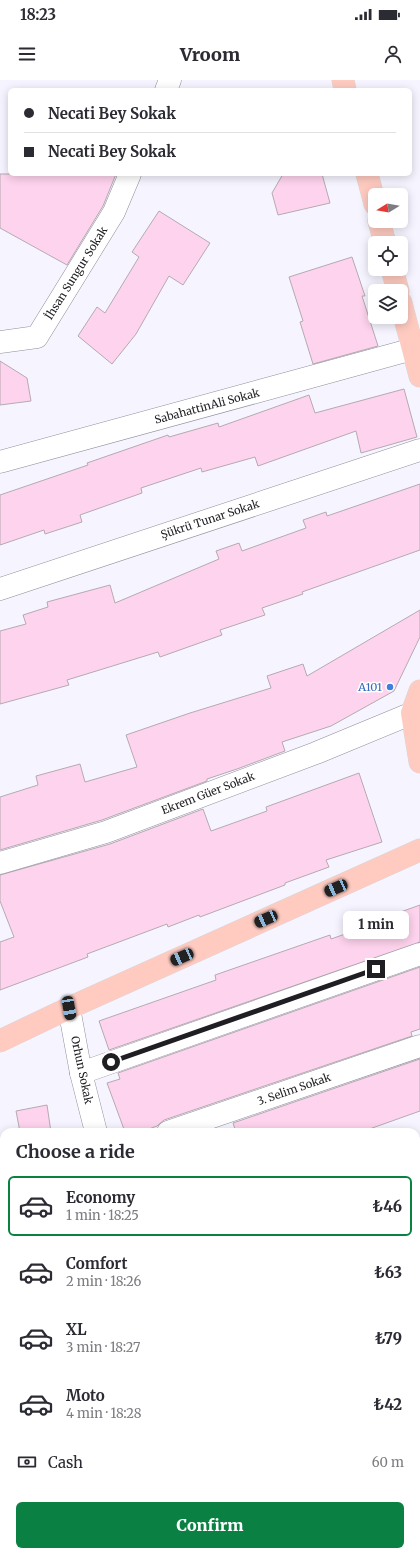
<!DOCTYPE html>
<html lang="en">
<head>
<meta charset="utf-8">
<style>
	body { margin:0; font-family:Merriweather,serif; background:#f2f2f3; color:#2b2b33; height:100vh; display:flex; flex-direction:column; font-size:15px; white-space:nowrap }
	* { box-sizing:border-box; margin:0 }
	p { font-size:13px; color:#7c7c81 }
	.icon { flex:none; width:22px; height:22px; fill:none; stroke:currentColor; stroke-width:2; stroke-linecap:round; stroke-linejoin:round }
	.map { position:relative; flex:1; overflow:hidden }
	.panel { position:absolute; left:0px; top:1048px; width:420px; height:428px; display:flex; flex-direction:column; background:#fff; border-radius:12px 12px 0 0; box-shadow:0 2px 10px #0003 }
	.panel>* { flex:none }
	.guide { position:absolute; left:8px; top:8px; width:404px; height:88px; border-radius:6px; box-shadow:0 2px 10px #0003; display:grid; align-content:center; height:88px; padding:0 16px; background:#fff }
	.needle { width:26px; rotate:259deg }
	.buttons { position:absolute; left:368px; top:108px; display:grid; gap:8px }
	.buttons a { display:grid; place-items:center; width:40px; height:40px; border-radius:6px; background:#fff; box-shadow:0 2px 10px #0003; font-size:20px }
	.end { position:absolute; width:18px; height:18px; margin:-9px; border:5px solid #1f1f23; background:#fff; box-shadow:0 0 0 2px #fff }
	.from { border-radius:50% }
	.bubble { position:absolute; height:28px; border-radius:6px; background:#fff; box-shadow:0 2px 10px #0003; font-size:13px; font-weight:800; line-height:28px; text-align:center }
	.car { position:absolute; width:12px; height:24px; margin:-12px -6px; border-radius:5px; box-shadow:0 0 3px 1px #0007; background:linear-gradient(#222 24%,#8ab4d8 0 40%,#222 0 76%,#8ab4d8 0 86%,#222 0) }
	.guide b { display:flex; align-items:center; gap:14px; height:38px; font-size:15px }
	.guide b+b { border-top:1px solid #e1e1e2 }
	.guide i { width:10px; height:10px; background:#2b2b33 }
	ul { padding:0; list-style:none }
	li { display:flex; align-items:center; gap:12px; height:60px; margin:0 8px 6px; padding:0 8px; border:2px solid transparent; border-radius:6px }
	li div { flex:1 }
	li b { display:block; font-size:15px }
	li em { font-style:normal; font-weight:800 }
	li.current { border-color:#0b8043 }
	li>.icon { width:36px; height:36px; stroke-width:1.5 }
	h2 { padding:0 16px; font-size:18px; line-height:48px }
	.pay { display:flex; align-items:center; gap:10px; height:44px; padding:0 16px; font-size:15px }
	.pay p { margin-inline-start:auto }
	.cta { display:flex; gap:8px; margin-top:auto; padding:8px 16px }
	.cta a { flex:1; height:46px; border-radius:6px; background:#0b8043; color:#fff; font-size:16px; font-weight:800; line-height:46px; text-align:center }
	.status { display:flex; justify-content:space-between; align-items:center; height:28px; padding:0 20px; background:#fff; direction:ltr }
	.status svg { height:11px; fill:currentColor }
	header { display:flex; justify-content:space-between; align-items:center; height:52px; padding:0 16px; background:#fff; font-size:18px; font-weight:800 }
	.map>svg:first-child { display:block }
</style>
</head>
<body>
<div class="status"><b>18:23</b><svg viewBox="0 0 49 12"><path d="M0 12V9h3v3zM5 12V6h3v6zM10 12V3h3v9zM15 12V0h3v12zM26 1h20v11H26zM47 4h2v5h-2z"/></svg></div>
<header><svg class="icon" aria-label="menu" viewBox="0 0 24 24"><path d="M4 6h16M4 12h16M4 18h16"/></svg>Vroom<svg class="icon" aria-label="person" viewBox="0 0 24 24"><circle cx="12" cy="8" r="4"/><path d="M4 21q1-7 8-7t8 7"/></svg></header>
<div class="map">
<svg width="420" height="1476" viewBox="0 0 420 1476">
	<rect width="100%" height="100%" fill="#f6f5ff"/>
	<g fill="#fed3ed" stroke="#b5aab1">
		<path d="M0,94H116L103,126L67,185L0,148Z"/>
		<path d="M283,94H322L330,123L278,135L272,113Z"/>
		<path d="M159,131L210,163L183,205L169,196L136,254L112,284L78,256L97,227L105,233L139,177L132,172Z"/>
		<path d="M352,177L365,216H362L378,266L313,284L300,242L303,241L289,197Z"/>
		<path d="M0,281L27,298L31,321L0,325Z"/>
		<path d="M404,309L417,357L361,373L356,351L258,386L255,377L202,392L201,388L141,408L142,413L80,435L82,442L45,454L44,450L0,465V415L88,385L87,383L168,355L169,357L218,343L219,347L309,315L315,333Z"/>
		<path d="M420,404V470L302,512L303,514L262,528L265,535L220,550L222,555L160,577L158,572L67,600L69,605L0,624V551L26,544L23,535L48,527L47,522L110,505L115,523L219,479L216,471L239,463L242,471L306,448L303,440L326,432L327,436Z"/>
		<path d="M420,530V557L394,611L331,646L282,662L285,671L237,689L207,699V701L102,740L0,770V717L38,705L36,696L80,684L85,702L137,687L126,655L190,633L271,608L267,596L303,584L307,596Z"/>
		<path d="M359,693L382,762L326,780L329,787L285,803V805L200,837L199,835L168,847L167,844L87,874L88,877L0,910V862L14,857L0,821V795L110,764L203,729L211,751L267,731L266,727Z"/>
		<path d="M420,825V862L109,970L99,941L216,900L215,895L330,855L331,859L382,841L381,839Z"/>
		<path d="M420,887V949L411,952L412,956L164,1040L157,1046L141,1052H125L107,1003L120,999L118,993Z"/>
		<path d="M420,979V1031L361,1052H236L233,1043Z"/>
		<path d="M47,1025L51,1052H20L16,1031Z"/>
	</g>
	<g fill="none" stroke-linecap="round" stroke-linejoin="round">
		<g stroke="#8e8e99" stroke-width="23">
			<g id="minor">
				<path d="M166,10L170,0"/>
				<path d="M0,262L37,257L114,132L130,94"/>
				<path d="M0,382L413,269"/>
				<path d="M0,509L420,370"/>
				<path d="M0,783L106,752L316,673L420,630"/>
				<path d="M69,928L81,993L96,1052"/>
				<path d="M81,993L420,874"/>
				<path d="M168,1052L420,966"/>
				<path d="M416,1145L420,1144"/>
				<path d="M166,1472L167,1476"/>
			</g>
		</g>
		<g stroke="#d7d7d7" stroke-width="23">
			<g id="major">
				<path d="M343,0L345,10"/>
				<path d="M367,94L375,124"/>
				<path d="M379,141L385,163"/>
				<path d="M392,189L398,211"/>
				<path d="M401,223L420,296"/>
				<path d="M420,611L412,633L420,682"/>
				<path d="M0,961L69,928L420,770"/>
				<path d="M416,1320L420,1319"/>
				<path d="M0,1393L4,1392"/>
			</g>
		</g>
		<use href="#minor" stroke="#fff" stroke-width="22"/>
		<use href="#major" stroke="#ffcbc1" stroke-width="22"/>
	</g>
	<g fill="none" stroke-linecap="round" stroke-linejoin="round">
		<path stroke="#1f1f23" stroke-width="5" d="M111,982L376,889"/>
	</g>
	<circle fill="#3f7fe0" stroke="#fff" stroke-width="1.5" cx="390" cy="607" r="4"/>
	<g text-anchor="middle" stroke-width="3" stroke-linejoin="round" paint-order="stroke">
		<g font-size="11" fill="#1f1f23" stroke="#fff">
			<text transform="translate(76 193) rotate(-58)" y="4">İhsan Sungur Sokak</text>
			<text transform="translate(207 326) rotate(-15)" y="4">SabahattinAli Sokak</text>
			<text transform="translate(210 439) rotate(-18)" y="4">Şükrü Tunar Sokak</text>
			<text transform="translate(208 713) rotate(-21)" y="4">Ekrem Güer Sokak</text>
			<text transform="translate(82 990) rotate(78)" y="4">Orhun Sokak</text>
			<text transform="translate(294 1009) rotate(-19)" y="4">3. Selim Sokak</text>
		</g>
		<g font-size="11" fill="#366cbe" stroke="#fff" text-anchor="end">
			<text x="382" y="611">A101</text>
		</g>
	</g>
</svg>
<div class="buttons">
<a><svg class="needle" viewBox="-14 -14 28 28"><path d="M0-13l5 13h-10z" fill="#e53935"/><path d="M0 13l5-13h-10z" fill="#7c7c81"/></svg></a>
<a><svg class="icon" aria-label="locate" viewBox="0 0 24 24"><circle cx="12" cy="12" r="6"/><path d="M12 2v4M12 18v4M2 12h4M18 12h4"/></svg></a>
<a><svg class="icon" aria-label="layers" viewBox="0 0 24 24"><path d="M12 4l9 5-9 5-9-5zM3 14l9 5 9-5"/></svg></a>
</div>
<i class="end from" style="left:111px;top:982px"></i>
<i class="end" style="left:376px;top:889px"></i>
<div class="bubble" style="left:343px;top:831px;width:66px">1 min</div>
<i class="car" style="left:336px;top:808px;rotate:246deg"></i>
<i class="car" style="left:266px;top:839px;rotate:246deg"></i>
<i class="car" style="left:182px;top:877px;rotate:246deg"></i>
<i class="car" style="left:69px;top:928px;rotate:170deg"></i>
<div class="guide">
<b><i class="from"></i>Necati Bey Sokak</b>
<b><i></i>Necati Bey Sokak</b>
</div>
<section class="panel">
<h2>Choose a ride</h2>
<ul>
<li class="current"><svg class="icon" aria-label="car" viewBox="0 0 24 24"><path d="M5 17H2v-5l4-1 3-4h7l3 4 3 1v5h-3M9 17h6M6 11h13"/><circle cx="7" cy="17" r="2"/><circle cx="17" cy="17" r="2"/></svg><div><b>Economy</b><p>1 min · 18:25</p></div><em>₺46</em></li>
<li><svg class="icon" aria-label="car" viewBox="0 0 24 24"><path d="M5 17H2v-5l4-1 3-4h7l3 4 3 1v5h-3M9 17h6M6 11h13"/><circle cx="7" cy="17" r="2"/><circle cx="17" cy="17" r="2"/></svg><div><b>Comfort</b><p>2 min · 18:26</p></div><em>₺63</em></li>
<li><svg class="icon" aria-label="car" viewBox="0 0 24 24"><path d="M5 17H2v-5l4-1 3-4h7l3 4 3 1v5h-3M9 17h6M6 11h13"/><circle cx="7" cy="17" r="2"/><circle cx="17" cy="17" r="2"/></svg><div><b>XL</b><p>3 min · 18:27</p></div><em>₺79</em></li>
<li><svg class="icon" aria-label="car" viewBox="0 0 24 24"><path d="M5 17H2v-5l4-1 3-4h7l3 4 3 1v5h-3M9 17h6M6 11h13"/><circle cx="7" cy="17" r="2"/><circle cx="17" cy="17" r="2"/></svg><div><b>Moto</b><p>4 min · 18:28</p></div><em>₺42</em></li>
</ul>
<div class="pay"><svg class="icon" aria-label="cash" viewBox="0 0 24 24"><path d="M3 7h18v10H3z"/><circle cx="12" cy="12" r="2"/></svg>Cash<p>60 m</p></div>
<div class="cta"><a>Confirm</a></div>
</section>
</div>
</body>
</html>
